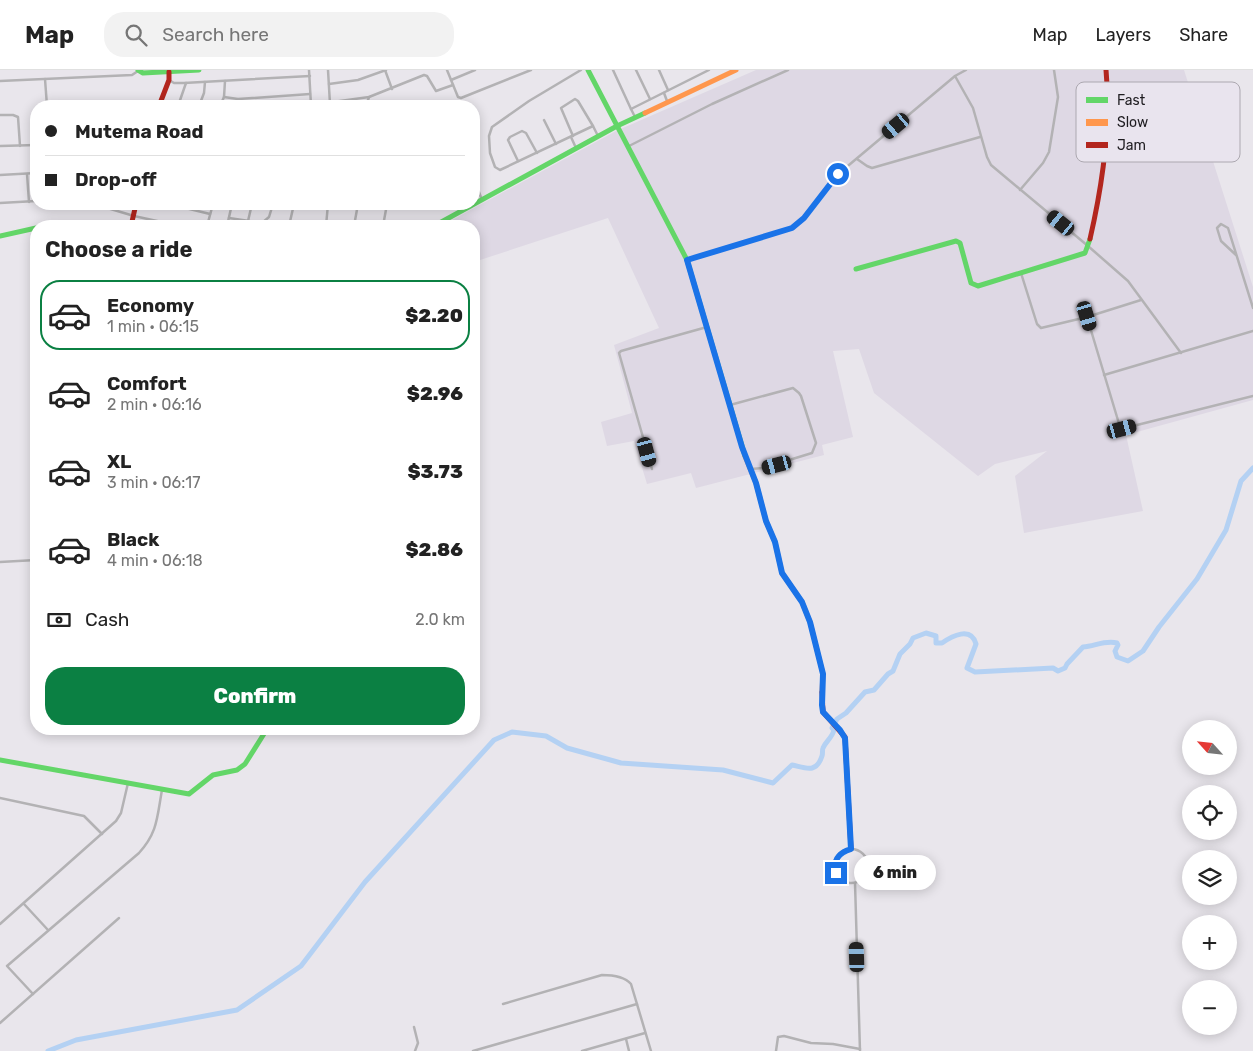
<!DOCTYPE html>
<html lang="en">
<head>
<meta charset="utf-8">
<style>
	body { margin:0; font-family:Rubik,sans-serif; background:#f2f2f2; color:#222; height:100vh; display:flex; flex-direction:column; font-size:19px; white-space:nowrap }
	* { box-sizing:border-box; margin:0 }
	p { font-size:16px; color:#767676 }
	.icon { flex:none; width:28px; height:28px; fill:none; stroke:currentColor; stroke-width:2; stroke-linecap:round; stroke-linejoin:round }
	.map { position:relative; flex:1; overflow:hidden }
	.panel { position:absolute; left:30px; top:150px; width:450px; height:515px; display:flex; flex-direction:column; background:#fff; border-radius:20px; box-shadow:0 2px 12px #0003 }
	.panel>* { flex:none }
	.guide { position:absolute; left:30px; top:30px; width:450px; height:110px; border-radius:20px; box-shadow:0 2px 12px #0003; display:grid; align-content:center; height:110px; padding:0 15px; background:#fff }
	.needle { width:32px; rotate:297deg }
	.controls { position:absolute; left:1182px; top:650px; display:grid; gap:10px }
	.controls a { display:grid; place-items:center; width:55px; height:55px; border-radius:50%; background:#fff; box-shadow:0 2px 12px #0003; font-size:25px }
	.end { position:absolute; width:22px; height:22px; margin:-11px; border:6px solid #1a73e8; background:#fff; box-shadow:0 0 0 2px #fff }
	.from { border-radius:50% }
	.bubble { position:absolute; height:35px; border-radius:18px; background:#fff; box-shadow:0 2px 12px #0003; font-size:16px; font-weight:800; line-height:35px; text-align:center }
	.car { position:absolute; width:15px; height:30px; margin:-15px -8px; border-radius:6px; box-shadow:0 0 4px 1px #0007; background:linear-gradient(#222 24%,#8ab4d8 0 40%,#222 0 76%,#8ab4d8 0 86%,#222 0) }
	.guide b { display:flex; align-items:center; gap:18px; height:48px; font-size:19px }
	.guide b+b { border-top:1px solid #e0e0e0 }
	.guide i { width:12px; height:12px; background:#222 }
	ul { padding:0; list-style:none }
	li { display:flex; align-items:center; gap:15px; height:70px; margin:0 10px 8px; padding:0 5px; border:2px solid transparent; border-radius:20px }
	li div { flex:1 }
	li b { display:block; font-size:19px }
	li em { font-style:normal; font-weight:800 }
	li.current { border-color:#0b8043 }
	li>.icon { width:45px; height:45px; stroke-width:1.5 }
	h2 { padding:0 15px; font-size:22px; line-height:60px }
	.pay { display:flex; align-items:center; gap:12px; height:55px; padding:0 15px; font-size:19px }
	.pay p { margin-inline-start:auto }
	.button { display:flex; gap:10px; margin-top:auto; padding:10px 15px }
	.button a { flex:1; height:58px; border-radius:20px; background:#0b8043; color:#fff; font-size:20px; font-weight:800; line-height:58px; text-align:center }
	header { display:flex; align-items:center; gap:30px; box-sizing:border-box; height:70px; padding:0 25px; background:#fff; border-bottom:1px solid #e0e0e0 }
	header strong { font-size:24px }
	nav { display:flex; gap:28px; margin-inline-start:auto; font-size:18px }
	.search { width:350px; height:45px; background:#f2f2f2; display:flex; align-items:center; gap:12px; box-sizing:border-box; padding:0 18px; border-radius:20px; color:#767676; font-size:19px }
	.map>svg:first-child { display:block }
</style>
</head>
<body>
<header>
<strong>Map</strong>
<div class="search"><svg class="icon" aria-label="search" viewBox="0 0 24 24"><circle cx="10" cy="10" r="6"/><path d="M15 15l6 6"/></svg>Search here</div>
<nav><a>Map</a><a>Layers</a><a>Share</a></nav>
</header>
<div class="map">
<svg width="1253" height="981" viewBox="0 0 1253 981">
	<rect width="100%" height="100%" fill="#e9e6ec"/>
	<path fill="#ded8e4" d="M756,0H1184L1253,217V330L1126,365L1143,441L1024,463L1015,406L1047,381L995,394L978,406L874,323L859,279L833,281L853,367L822,375L824,385L696,418L691,403L647,414L634,371L607,376L601,352L632,343L614,275L659,258L608,148L474,192V156H441L616,61Z"/>
	<g fill="none" stroke-linecap="round" stroke-linejoin="round">
		<path stroke="#b4d1f3" stroke-width="5" d="M48,981L76,970L237,940L301,896L365,812L494,670L512,662L546,666L567,678L621,693L723,700L773,713L792,695C806,698 816,704 822,686C823,683 822,680 823,678C826,671 832,668 834,660L832,658L837,649L846,643L865,622L874,620L888,604L893,601L900,584L910,574L913,568L926,563L936,566V573H942C952,566 971,556 976,574L967,598L975,602L1053,598L1058,601L1065,598L1067,594L1083,577C1095,576 1105,570 1117,573L1118,575L1115,581L1117,587L1128,591L1143,581L1159,557L1197,509L1226,460L1241,411L1253,398"/>
		<g stroke="#b3b2b4" stroke-width="2.5">
			<path d="M309,0L311,35"/>
			<path d="M328,0L330,34"/>
			<path d="M385,0L392,19"/>
			<path d="M447,0L458,27L461,28L531,0"/>
			<path d="M581,0L529,31L492,57L489,66L490,83L495,97L500,100L593,56L598,66"/>
			<path d="M613,0L631,39"/>
			<path d="M636,0L650,29"/>
			<path d="M659,0L668,20"/>
			<path d="M955,6L973,38L987,87L991,95L1088,176L1128,211L1181,283"/>
			<path d="M45,9L47,36"/>
			<path d="M169,10L174,13H184L310,6"/>
			<path d="M451,10L475,0"/>
			<path d="M0,11L132,5L138,1"/>
			<path d="M329,14L358,10L386,0"/>
			<path d="M664,23L667,31"/>
			<path d="M224,27L238,29L310,24"/>
			<path d="M311,35L369,27L424,5L427,6L436,21L453,15"/>
			<path d="M178,36L186,13"/>
			<path d="M199,36L204,23L205,12"/>
			<path d="M220,36L224,27L225,11"/>
			<path d="M366,36L369,27"/>
			<path d="M0,45H13L18,47L20,76"/>
			<path d="M635,47L631,39L709,0"/>
			<path d="M544,50L556,74"/>
			<path d="M573,66L561,38L575,29L578,31L593,56"/>
			<path d="M571,67L576,78"/>
			<path d="M0,76L36,75"/>
			<path d="M629,76L712,34L788,0"/>
			<path d="M857,89L867,96L872,98L980,67"/>
			<path d="M518,91L508,70L510,67L522,61L526,63L537,83"/>
			<path d="M27,104L29,132"/>
			<path d="M0,105L36,103"/>
			<path d="M474,109L482,130"/>
			<path d="M1020,120L1043,93L1049,82L1058,27L1054,0"/>
			<path d="M0,133L36,131"/>
			<path d="M94,134L134,146L180,156"/>
			<path d="M169,134L210,144"/>
			<path d="M229,148L262,153L269,147L273,134"/>
			<path d="M248,151L252,134"/>
			<path d="M207,156L213,134"/>
			<path d="M227,156L232,134"/>
			<path d="M289,156L294,134"/>
			<path d="M326,156L328,134"/>
			<path d="M354,156L358,134"/>
			<path d="M383,156L387,134"/>
			<path d="M1236,185L1221,171L1217,158L1221,154L1228,158L1253,238"/>
			<path d="M687,190L792,158L804,148L843,100L955,6L966,0"/>
			<path d="M1021,203L1037,254L1041,258L1087,247L1141,230"/>
			<path d="M1087,247L1120,357L1121,359L1253,326"/>
			<path d="M1104,305L1253,261"/>
			<path d="M730,335L793,318L799,323L801,326L816,373L812,383L763,398L751,399"/>
			<path d="M652,399L619,283L621,281L707,257"/>
			<path d="M0,492L36,490"/>
			<path d="M0,728L84,746L102,764"/>
			<circle cx="851" cy="796" r="17"/>
			<path d="M855,813L860,981"/>
			<path d="M24,834L48,860"/>
			<path d="M0,854L116,751L121,743L128,713"/>
			<path d="M33,924L7,896L139,783C158,762 157,747 162,720"/>
			<path d="M503,934L602,905C612,905 624,906 631,914L651,981"/>
			<path d="M0,953L119,848"/>
			<path d="M414,957L418,973L415,981"/>
			<path d="M626,969L629,981"/>
			<path d="M473,981L637,934"/>
			<path d="M582,981L645,963"/>
			<path d="M776,981L778,967L784,966L811,973L833,974L860,979"/>
		</g>
		<g stroke="#63d668" stroke-width="5">
			<path d="M138,0L143,3L199,0"/>
			<path d="M588,0L687,190L745,386"/>
			<path d="M434,156L617,56L645,43"/>
			<path d="M0,166L36,158"/>
			<path d="M856,199L956,171L960,173L971,213L978,216L1085,183L1090,169"/>
			<path d="M0,690L189,724L213,705L237,700L245,694L267,659"/>
		</g>
		<g stroke="#ff974d" stroke-width="5">
			<path d="M645,43L736,0"/>
			<path d="M745,386L756,413L766,451L775,472L782,503L802,532L810,552L823,604L822,622"/>
		</g>
		<g stroke="#b3261e" stroke-width="5">
			<path d="M159,36L169,10V2"/>
			<path d="M131,156L136,134"/>
			<path d="M1090,169C1102,117 1111,53 1106,0"/>
			<path d="M822,622L823,642L845,667L851,779"/>
		</g>
	</g>
	<g fill="none" stroke-linecap="round" stroke-linejoin="round">
		<path stroke="#1a73e8" stroke-width="6" d="M836,803C833,790 838,783 851,779L845,668L840,660L823,642L822,635L823,604L810,552L802,532L782,503L775,472L766,451L756,413L742,377L687,190L792,158L804,148L838,104"/>
	</g>
	<rect x="1076" y="12" width="164" height="80" rx="8" fill="#e9e4ee" stroke="#aca8b0" stroke-width="1"/>
	<rect x="1086" y="27" width="22" height="6" fill="#63d668"/>
	<rect x="1086" y="49" width="22" height="7" fill="#ff974d"/>
	<rect x="1086" y="72" width="22" height="6" fill="#b3261e"/>
	<g font-size="14" fill="#1f1d21">
		<text x="1117" y="35">Fast</text>
		<text x="1117" y="57">Slow</text>
		<text x="1117" y="80">Jam</text>
	</g>
</svg>
<div class="controls">
<a><svg class="needle" viewBox="-14 -14 28 28"><path d="M0-13l5 13h-10z" fill="#e53935"/><path d="M0 13l5-13h-10z" fill="#767676"/></svg></a>
<a><svg class="icon" aria-label="locate" viewBox="0 0 24 24"><circle cx="12" cy="12" r="6"/><path d="M12 2v4M12 18v4M2 12h4M18 12h4"/></svg></a>
<a><svg class="icon" aria-label="layers" viewBox="0 0 24 24"><path d="M12 4l9 5-9 5-9-5zM3 14l9 5 9-5"/></svg></a>
<a>+</a>
<a>−</a>
</div>
<i class="end from" style="left:838px;top:104px"></i>
<i class="end" style="left:836px;top:803px"></i>
<div class="bubble" style="left:854px;top:785px;width:82px">6 min</div>
<i class="car" style="left:896px;top:56px;rotate:230deg"></i>
<i class="car" style="left:1061px;top:153px;rotate:309deg"></i>
<i class="car" style="left:1087px;top:246px;rotate:163deg"></i>
<i class="car" style="left:1122px;top:359px;rotate:75deg"></i>
<i class="car" style="left:647px;top:382px;rotate:165deg"></i>
<i class="car" style="left:777px;top:395px;rotate:255deg"></i>
<i class="car" style="left:857px;top:887px;rotate:358deg"></i>
<div class="guide">
<b><i class="from"></i>Mutema Road</b>
<b><i></i>Drop-off</b>
</div>
<section class="panel">
<h2>Choose a ride</h2>
<ul>
<li class="current"><svg class="icon" aria-label="car" viewBox="0 0 24 24"><path d="M5 17H2v-5l4-1 3-4h7l3 4 3 1v5h-3M9 17h6M6 11h13"/><circle cx="7" cy="17" r="2"/><circle cx="17" cy="17" r="2"/></svg><div><b>Economy</b><p>1 min · 06:15</p></div><em>$2.20</em></li>
<li><svg class="icon" aria-label="car" viewBox="0 0 24 24"><path d="M5 17H2v-5l4-1 3-4h7l3 4 3 1v5h-3M9 17h6M6 11h13"/><circle cx="7" cy="17" r="2"/><circle cx="17" cy="17" r="2"/></svg><div><b>Comfort</b><p>2 min · 06:16</p></div><em>$2.96</em></li>
<li><svg class="icon" aria-label="car" viewBox="0 0 24 24"><path d="M5 17H2v-5l4-1 3-4h7l3 4 3 1v5h-3M9 17h6M6 11h13"/><circle cx="7" cy="17" r="2"/><circle cx="17" cy="17" r="2"/></svg><div><b>XL</b><p>3 min · 06:17</p></div><em>$3.73</em></li>
<li><svg class="icon" aria-label="car" viewBox="0 0 24 24"><path d="M5 17H2v-5l4-1 3-4h7l3 4 3 1v5h-3M9 17h6M6 11h13"/><circle cx="7" cy="17" r="2"/><circle cx="17" cy="17" r="2"/></svg><div><b>Black</b><p>4 min · 06:18</p></div><em>$2.86</em></li>
</ul>
<div class="pay"><svg class="icon" aria-label="cash" viewBox="0 0 24 24"><path d="M3 7h18v10H3z"/><circle cx="12" cy="12" r="2"/></svg>Cash<p>2.0 km</p></div>
<div class="button"><a>Confirm</a></div>
</section>
</div>
</body>
</html>
